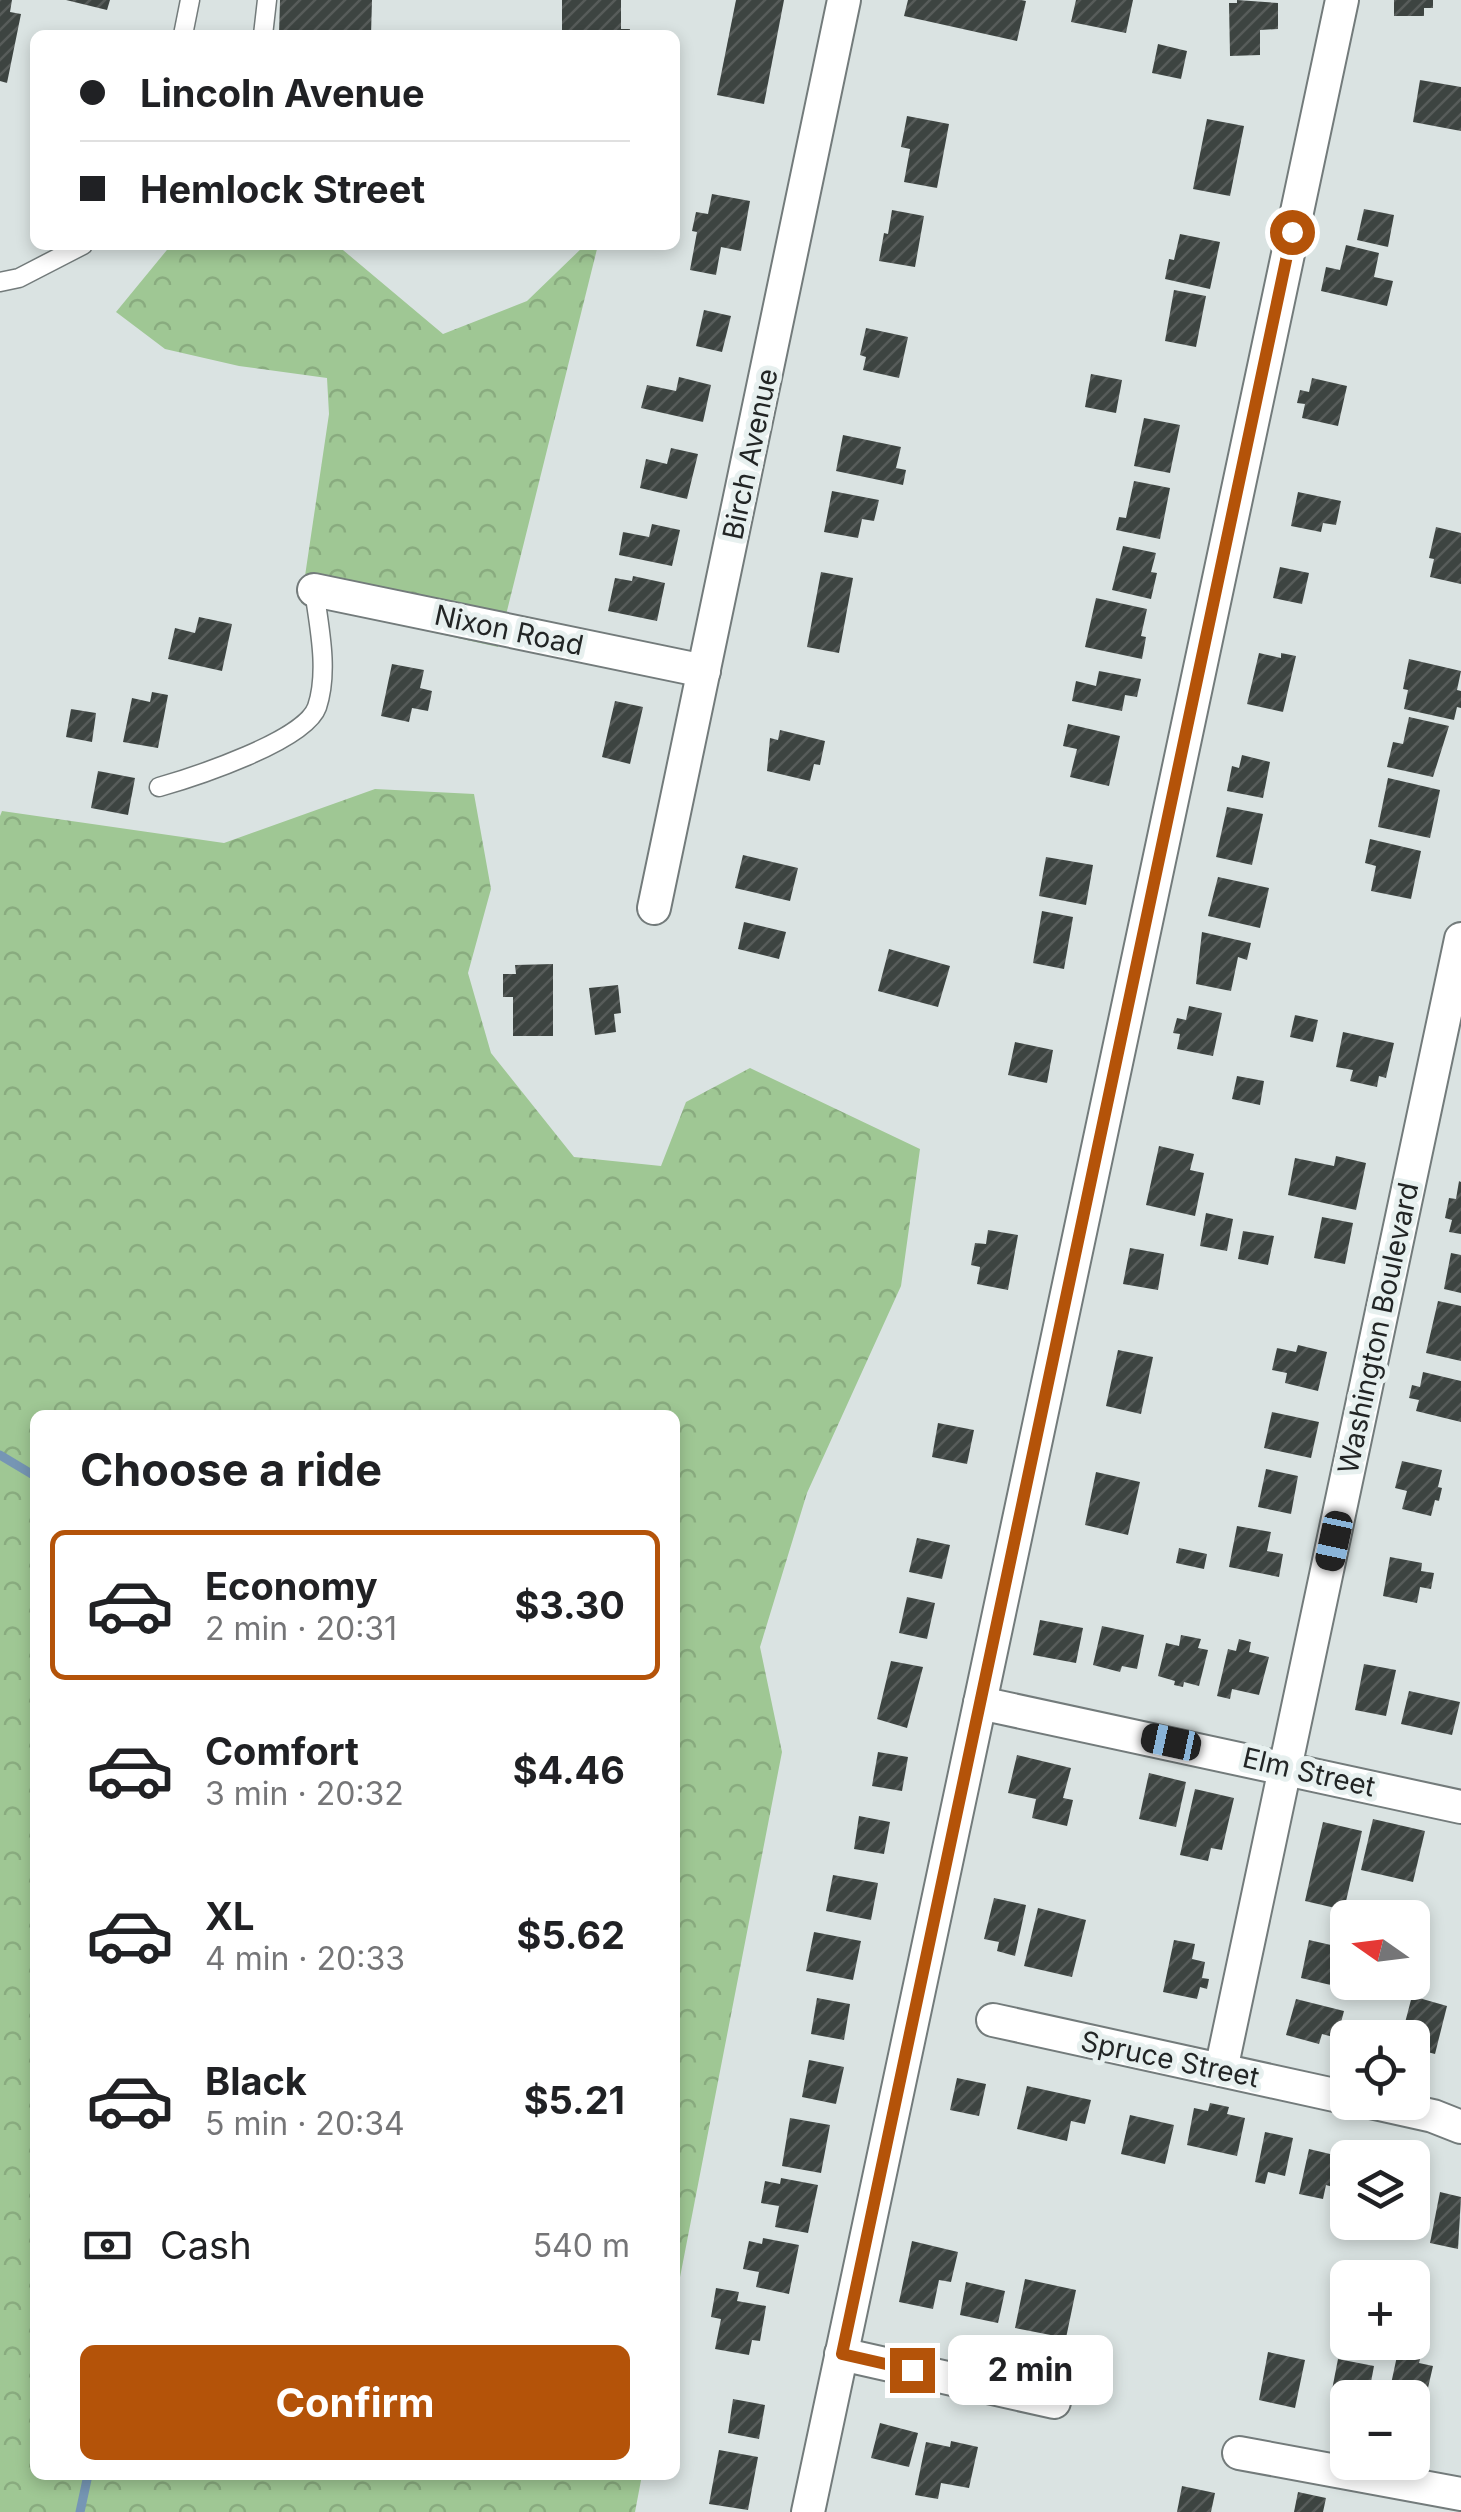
<!DOCTYPE html>
<html lang="en">
<head>
<meta charset="utf-8">
<style>
	body { margin:0; font-family:Inter,sans-serif; background:#f6f6f6; color:#202124; height:100vh; display:flex; flex-direction:column; font-size:38px; white-space:nowrap }
	* { box-sizing:border-box; margin:0 }
	p { font-size:32px; color:#757577 }
	.icon { flex:none; width:55px; height:55px; fill:none; stroke:currentColor; stroke-width:2; stroke-linecap:round; stroke-linejoin:round }
	.map { position:relative; flex:1; overflow:hidden }
	.side { position:absolute; left:30px; top:1410px; width:650px; height:1070px; display:flex; flex-direction:column; background:#fff; border-radius:15px; box-shadow:0 5px 15px #0003 }
	.side>* { flex:none }
	.guide { position:absolute; left:30px; top:30px; width:650px; height:220px; border-radius:15px; box-shadow:0 5px 15px #0003; display:grid; align-content:center; height:220px; padding:0 50px; background:#fff }
	.needle { width:65px; rotate:284deg }
	.tools { position:absolute; left:1330px; top:1900px; display:grid; gap:20px }
	.tools a { display:grid; place-items:center; width:100px; height:100px; border-radius:15px; background:#fff; box-shadow:0 5px 15px #0003; font-size:50px }
	.end { position:absolute; width:45px; height:45px; margin:-22px; border:12px solid #b45309; background:#fff; box-shadow:0 0 0 5px #fff }
	.from { border-radius:50% }
	.bubble { position:absolute; height:70px; border-radius:15px; background:#fff; box-shadow:0 5px 15px #0003; font-size:32px; font-weight:700; line-height:70px; text-align:center }
	.car { position:absolute; width:30px; height:60px; margin:-30px -15px; border-radius:12px; box-shadow:0 0 8px 2px #0007; background:linear-gradient(#222 24%,#8ab4d8 0 40%,#222 0 76%,#8ab4d8 0 86%,#222 0) }
	.guide b { display:flex; align-items:center; gap:35px; height:95px; font-size:38px }
	.guide b+b { border-top:2px solid #e0e0e0 }
	.guide i { width:25px; height:25px; background:#202124 }
	ul { padding:0; list-style:none }
	li { display:flex; align-items:center; gap:30px; height:150px; margin:0 20px 15px; padding:0 30px; border:5px solid transparent; border-radius:15px }
	li div { flex:1 }
	li b { display:block; font-size:38px }
	li em { font-style:normal; font-weight:700 }
	li.current { border-color:#b45309 }
	li>.icon { width:90px; height:90px; stroke-width:1.5 }
	h2 { padding:0 50px; font-size:45px; line-height:120px }
	.pay { display:flex; align-items:center; gap:25px; height:110px; padding:0 50px; font-size:38px }
	.pay p { margin-inline-start:auto }
	.action { display:flex; gap:20px; margin-top:auto; padding:20px 50px }
	.action a { flex:1; height:115px; border-radius:15px; background:#b45309; color:#fff; font-size:40px; font-weight:700; line-height:115px; text-align:center }
	.map>svg:first-child { display:block }
</style>
</head>
<body>
<div class="map">
<svg width="1461" height="2512" viewBox="0 0 1461 2512">
	<defs>
		<pattern id="forest-crowns" width="20" height="18" patternUnits="userSpaceOnUse" patternTransform="scale(2.5)"><rect width="20" height="18" fill="#9fc794"/><path d="M2 6a3 3 0 1 1 6 0M12 15a3 3 0 1 1 6 0" fill="none" stroke="#89ab7f"/></pattern>
		<pattern id="building-hatch" width="6" height="6" patternUnits="userSpaceOnUse" patternTransform="scale(2.5)"><rect width="6" height="6" fill="#3d4441"/><path d="M-1 1l2-2M0 6l6-6M5 7l2-2" fill="none" stroke="#575c5a"/></pattern>
	</defs>
	<rect width="100%" height="100%" fill="#dae3e2"/>
	<g fill="url(#forest-crowns)">
		<path d="M171,245H337L443,334L527,301L585,245H598L498,647L301,603L329,414L327,378L239,366L165,349L116,312Z"/>
		<path d="M375,789L474,794L491,889L468,973L491,1053L574,1157L661,1166L686,1102L750,1068L920,1149L901,1286L807,1493L760,1647L782,1752L675,2303V1415H35V2475H642L635,2512H0V816L2,811L224,843Z"/>
	</g>
	<g fill="none" stroke-linecap="round" stroke-linejoin="round">
		<g stroke="#7696b4" stroke-width="9">
			<path d="M0,1455L35,1476"/>
			<path d="M80,2512L88,2475"/>
		</g>
	</g>
	<g fill="url(#building-hatch)">
		<path d="M0,0H12L10,12L21,14L7,83L0,81Z"/>
		<path d="M66,0H110L107,10Z"/>
		<path d="M280,0H372L371,35H279Z"/>
		<path d="M562,0H621V29H630V35H562Z"/>
		<path d="M736,0H784L764,104L717,95Z"/>
		<path d="M908,0H1021L1026,1L1017,41L904,16Z"/>
		<path d="M1076,0H1133L1126,33L1071,22Z"/>
		<path d="M1237,0L1278,3V29L1260,30V55L1230,56L1229,3H1237Z"/>
		<path d="M1394,0H1433V8H1424V16H1394Z"/>
		<path d="M1158,44L1187,51L1181,79L1152,73Z"/>
		<path d="M1420,80L1461,87V131L1413,122Z"/>
		<path d="M907,116L949,124L937,188L904,182L910,149L901,147Z"/>
		<path d="M1207,119L1244,126L1230,196L1193,189Z"/>
		<path d="M712,194L750,201L741,251L721,247L716,275L690,270L697,232L692,231L696,212L708,214Z"/>
		<path d="M1364,209L1394,215L1388,247L1357,240Z"/>
		<path d="M892,210L924,216L915,267L879,261L884,233L888,234Z"/>
		<path d="M1180,234L1220,242L1210,289L1165,279L1169,259L1174,260Z"/>
		<path d="M1346,245L1379,253L1374,277L1393,281L1387,306L1321,291L1326,267L1340,270Z"/>
		<path d="M1174,290L1206,296L1196,347L1165,341Z"/>
		<path d="M704,310L731,316L722,352L696,346Z"/>
		<path d="M866,328L908,337L899,378L863,370L866,357L860,355Z"/>
		<path d="M1091,374L1122,380L1116,413L1085,407Z"/>
		<path d="M679,377L711,385L703,422L641,408L647,385L676,391Z"/>
		<path d="M1312,378L1347,386L1338,426L1302,418L1305,404L1297,403L1300,390L1309,392Z"/>
		<path d="M1144,418L1180,425L1170,473L1134,466Z"/>
		<path d="M843,435L901,447L896,468L906,470L903,485L836,471Z"/>
		<path d="M671,448L698,454L687,499L640,488L646,459L667,464Z"/>
		<path d="M1134,481L1170,488L1160,539L1116,530L1119,517L1126,518Z"/>
		<path d="M832,491L879,500L874,521L862,519L858,538L824,532Z"/>
		<path d="M1298,492L1341,501L1336,525L1323,523L1321,532L1291,526Z"/>
		<path d="M652,524L680,530L672,566L619,555L623,532L649,537Z"/>
		<path d="M1436,527L1461,533V584L1430,577L1434,559L1429,558Z"/>
		<path d="M1123,546L1156,553L1151,572L1157,573L1151,599L1112,590Z"/>
		<path d="M1280,567L1309,573L1302,604L1273,598Z"/>
		<path d="M821,572L853,578L839,653L807,647Z"/>
		<path d="M633,576L665,583L657,621L608,611L615,578L632,581Z"/>
		<path d="M1096,598L1147,609L1141,636L1146,637L1142,659L1085,647Z"/>
		<path d="M199,617L232,624L222,671L168,659L175,628L195,633Z"/>
		<path d="M1259,653L1281,658V653L1296,656L1283,712L1247,704Z"/>
		<path d="M1409,659L1461,671L1457,690L1461,691V708L1457,707L1454,720L1404,709L1408,690L1403,689Z"/>
		<path d="M392,664L424,670L420,688L432,691L428,711L412,708L409,722L381,716Z"/>
		<path d="M1099,671L1141,679L1137,697L1125,695L1122,711L1072,701L1076,681L1096,686Z"/>
		<path d="M152,692L168,695L158,748L123,742L132,698L150,702Z"/>
		<path d="M615,701L643,707L630,764L602,757Z"/>
		<path d="M71,709L96,713L92,742L66,737Z"/>
		<path d="M1409,717L1449,726L1433,777L1387,767L1393,742L1403,744Z"/>
		<path d="M1068,724L1120,736L1109,786L1070,777L1077,749L1063,746Z"/>
		<path d="M780,730L825,741L820,765L814,764L810,781L767,771L770,738L778,740Z"/>
		<path d="M1242,755L1270,762L1263,798L1227,791L1232,766L1239,768Z"/>
		<path d="M98,771L135,778L128,815L91,808Z"/>
		<path d="M1388,778L1440,790L1430,838L1378,827Z"/>
		<path d="M1227,807L1263,814L1252,865L1216,857Z"/>
		<path d="M1370,839L1421,851L1411,899L1371,891L1376,866L1365,863Z"/>
		<path d="M743,855L798,868L790,901L735,888Z"/>
		<path d="M1046,857L1093,865L1086,905L1039,896Z"/>
		<path d="M1218,877L1269,888L1260,928L1208,916Z"/>
		<path d="M1042,911L1073,917L1064,969L1033,963Z"/>
		<path d="M744,922L786,932L779,959L738,949Z"/>
		<path d="M1202,932L1251,943L1247,960L1238,957L1231,991L1196,984Z"/>
		<path d="M889,949L950,966L938,1007L878,991Z"/>
		<path d="M553,964V1036H513V997H503V974H516L515,965Z"/>
		<path d="M618,985L621,1013L614,1014L616,1032L595,1035L589,988Z"/>
		<path d="M1189,1006L1222,1013L1213,1056L1177,1049L1180,1034L1173,1033L1177,1018L1186,1020Z"/>
		<path d="M1295,1015L1318,1020L1313,1042L1290,1037Z"/>
		<path d="M1343,1032L1394,1043L1386,1078L1379,1076L1377,1087L1350,1081L1353,1070L1336,1067Z"/>
		<path d="M1015,1042L1053,1050L1047,1083L1008,1075Z"/>
		<path d="M1237,1076L1264,1081L1260,1105L1232,1099Z"/>
		<path d="M1159,1146L1194,1154L1190,1170L1204,1173L1195,1216L1146,1205Z"/>
		<path d="M1336,1156L1366,1163L1356,1210L1288,1195L1295,1158L1334,1166Z"/>
		<path d="M1459,1181L1461,1182V1234L1449,1232L1452,1220L1445,1218L1449,1198L1456,1199Z"/>
		<path d="M1206,1213L1233,1219L1227,1251L1200,1246Z"/>
		<path d="M1322,1217L1353,1223L1345,1264L1314,1258Z"/>
		<path d="M988,1230L1018,1235L1008,1290L977,1284L980,1267L971,1265L975,1243L986,1244Z"/>
		<path d="M1243,1231L1274,1236L1268,1265L1238,1259Z"/>
		<path d="M1130,1248L1164,1254L1158,1290L1123,1284Z"/>
		<path d="M1451,1253L1461,1255V1293L1444,1289Z"/>
		<path d="M1438,1301L1461,1306V1361L1426,1353Z"/>
		<path d="M1298,1345L1327,1352L1318,1391L1285,1383L1287,1373L1272,1370L1277,1348L1296,1352Z"/>
		<path d="M1118,1350L1153,1357L1141,1414L1106,1406Z"/>
		<path d="M1423,1372L1461,1381V1422L1416,1411L1419,1400L1409,1398L1412,1385L1420,1387Z"/>
		<path d="M1272,1412L1319,1422L1311,1458L1264,1448Z"/>
		<path d="M938,1423L974,1430L967,1464L932,1457Z"/>
		<path d="M1402,1461L1442,1470L1438,1487L1442,1488L1439,1501L1435,1500L1431,1516L1402,1509L1407,1491L1395,1488Z"/>
		<path d="M1266,1469L1298,1476L1291,1514L1258,1507Z"/>
		<path d="M1096,1472L1140,1482L1128,1535L1085,1525Z"/>
		<path d="M1237,1526L1271,1532L1267,1551L1283,1554L1279,1577L1229,1567Z"/>
		<path d="M917,1538L950,1545L942,1579L909,1572Z"/>
		<path d="M1179,1548L1207,1554L1204,1569L1176,1563Z"/>
		<path d="M1390,1557L1422,1563L1421,1571L1434,1573L1431,1589L1420,1587L1417,1603L1383,1596Z"/>
		<path d="M907,1597L935,1603L927,1639L899,1633Z"/>
		<path d="M1040,1620L1083,1628L1076,1663L1033,1655Z"/>
		<path d="M1102,1626L1144,1635L1137,1669L1122,1666L1120,1672L1093,1665Z"/>
		<path d="M1181,1635L1201,1639L1198,1648L1208,1650L1199,1686L1184,1682L1183,1687L1174,1685L1175,1681L1158,1676L1166,1643L1179,1646Z"/>
		<path d="M1239,1639L1251,1642L1249,1652L1269,1657L1259,1695L1232,1689L1230,1699L1217,1696L1228,1649L1236,1651Z"/>
		<path d="M891,1661L923,1667L907,1728L877,1719Z"/>
		<path d="M1364,1664L1396,1670L1386,1716L1355,1710Z"/>
		<path d="M1409,1691L1460,1702L1452,1735L1401,1724Z"/>
		<path d="M878,1752L908,1757L902,1791L872,1786Z"/>
		<path d="M1017,1755L1071,1768L1063,1798L1073,1800L1067,1826L1032,1818L1036,1799L1008,1793Z"/>
		<path d="M1149,1773L1186,1782L1176,1827L1139,1819Z"/>
		<path d="M1195,1789L1234,1798L1222,1850L1211,1848L1208,1861L1180,1855Z"/>
		<path d="M859,1816L890,1822L884,1854L854,1849Z"/>
		<path d="M1373,1819L1425,1831L1413,1882L1361,1870Z"/>
		<path d="M1323,1822L1362,1831L1344,1910L1305,1901Z"/>
		<path d="M833,1875L878,1883L871,1920L826,1911Z"/>
		<path d="M994,1898L1026,1905L1015,1956L997,1951L999,1942L984,1939Z"/>
		<path d="M1038,1908L1086,1920L1072,1977L1024,1966Z"/>
		<path d="M814,1932L861,1941L853,1980L806,1971Z"/>
		<path d="M1174,1940L1195,1944L1192,1959L1205,1962L1202,1978L1209,1979L1207,1989L1200,1987L1197,1999L1163,1992Z"/>
		<path d="M1309,1940L1344,1948L1335,1986L1301,1978Z"/>
		<path d="M1412,1996L1447,2006L1435,2054L1412,2048V2038H1401Z"/>
		<path d="M817,1998L850,2004L844,2040L811,2034Z"/>
		<path d="M1296,1999L1344,2011L1337,2038L1322,2034L1319,2044L1286,2035Z"/>
		<path d="M809,2060L844,2067L836,2104L802,2097Z"/>
		<path d="M957,2078L986,2084L979,2116L950,2110Z"/>
		<path d="M1027,2086L1091,2100L1085,2124L1071,2121L1067,2141L1017,2129Z"/>
		<path d="M1210,2103L1229,2107L1227,2114L1245,2118L1237,2156L1187,2145L1194,2108L1208,2111Z"/>
		<path d="M1130,2115L1174,2125L1165,2164L1121,2154Z"/>
		<path d="M790,2118L830,2125L821,2173L782,2166Z"/>
		<path d="M1265,2132L1293,2138L1285,2176L1268,2172L1265,2184L1255,2182Z"/>
		<path d="M1309,2149L1347,2158L1340,2189L1326,2185L1323,2199L1299,2194Z"/>
		<path d="M781,2178L818,2185L808,2233L775,2227L779,2206L761,2203L765,2181L780,2184Z"/>
		<path d="M1440,2192L1461,2197L1458,2249L1430,2243Z"/>
		<path d="M763,2238L799,2245L789,2294L756,2287L759,2272L743,2269L749,2241L762,2244Z"/>
		<path d="M912,2241L958,2252L951,2282L939,2280L933,2309L899,2302Z"/>
		<path d="M1025,2279L1076,2290L1066,2338L1015,2328Z"/>
		<path d="M966,2282L1005,2291L998,2323L960,2315Z"/>
		<path d="M716,2288L739,2292L737,2301L766,2306L760,2341L752,2340L749,2355L715,2349L721,2319L711,2317Z"/>
		<path d="M1400,2342L1423,2347L1419,2363L1433,2366L1422,2414L1412,2412V2398H1388Z"/>
		<path d="M1268,2352L1305,2360L1295,2408L1259,2400Z"/>
		<path d="M1338,2359L1374,2366L1368,2398L1331,2395Z"/>
		<path d="M733,2399L765,2405L759,2439L728,2433Z"/>
		<path d="M880,2423L918,2433L909,2467L871,2458Z"/>
		<path d="M951,2441L978,2447L969,2488L941,2483L938,2499L915,2495L926,2442L950,2447Z"/>
		<path d="M719,2450L758,2457L748,2510L709,2504Z"/>
		<path d="M1182,2486L1215,2493L1211,2512H1177Z"/>
		<path d="M1298,2492L1326,2498L1323,2512H1294Z"/>
	</g>
	<g fill="none" stroke-linecap="round" stroke-linejoin="round">
		<g stroke="#737b7b" stroke-width="21">
			<g id="service">
				<path d="M183,35L190,0"/>
				<path d="M263,35L267,0"/>
				<path d="M0,282L19,278L83,245"/>
				<path d="M159,787C194,777 305,741 317,707C329,671 319,626 314,590"/>
			</g>
		</g>
		<g stroke="#737b7b" stroke-width="36">
			<g id="minor">
				<path d="M314,590L704,671"/>
				<path d="M654,908L844,0"/>
				<path d="M980,1703L1461,1807"/>
				<path d="M993,2020L1348,2098"/>
				<path d="M1221,2070L1461,939"/>
				<path d="M1370,2102L1433,2116L1461,2127"/>
				<path d="M841,2354L1054,2402"/>
				<path d="M1239,2453L1461,2494"/>
				<path d="M808,2512L1342,0"/>
			</g>
		</g>
		<use href="#service" stroke="#fff" stroke-width="18"/>
		<use href="#minor" stroke="#fff" stroke-width="32"/>
	</g>
	<g fill="none" stroke-linecap="round" stroke-linejoin="round">
		<path stroke="#b45309" stroke-width="12" d="M912,2370L842,2354L1292,232"/>
	</g>
	<g text-anchor="middle" stroke-width="10" stroke-linejoin="round" paint-order="stroke">
		<g font-size="28" fill="#222525" stroke="#e7f0ef">
			<text transform="translate(750 454) rotate(-78)" y="10">Birch Avenue</text>
			<text transform="translate(509 630) rotate(12)" y="10">Nixon Road</text>
			<text transform="translate(1378 1328) rotate(-78)" y="10">Washington Boulevard</text>
			<text transform="translate(1309 1772) rotate(13)" y="10">Elm Street</text>
			<text transform="translate(1170 2059) rotate(12)" y="10">Spruce Street</text>
		</g>
	</g>
</svg>
<div class="tools">
<a><svg class="needle" viewBox="-14 -14 28 28"><path d="M0-13l5 13h-10z" fill="#e53935"/><path d="M0 13l5-13h-10z" fill="#757577"/></svg></a>
<a><svg class="icon" aria-label="locate" viewBox="0 0 24 24"><circle cx="12" cy="12" r="6"/><path d="M12 2v4M12 18v4M2 12h4M18 12h4"/></svg></a>
<a><svg class="icon" aria-label="layers" viewBox="0 0 24 24"><path d="M12 4l9 5-9 5-9-5zM3 14l9 5 9-5"/></svg></a>
<a>+</a>
<a>−</a>
</div>
<i class="end from" style="left:1292px;top:232px"></i>
<i class="end" style="left:912px;top:2370px"></i>
<div class="bubble" style="left:948px;top:2335px;width:165px">2 min</div>
<i class="car" style="left:1334px;top:1541px;rotate:192deg"></i>
<i class="car" style="left:1171px;top:1742px;rotate:282deg"></i>
<div class="guide">
<b><i class="from"></i>Lincoln Avenue</b>
<b><i></i>Hemlock Street</b>
</div>
<section class="side">
<h2>Choose a ride</h2>
<ul>
<li class="current"><svg class="icon" aria-label="car" viewBox="0 0 24 24"><path d="M5 17H2v-5l4-1 3-4h7l3 4 3 1v5h-3M9 17h6M6 11h13"/><circle cx="7" cy="17" r="2"/><circle cx="17" cy="17" r="2"/></svg><div><b>Economy</b><p>2 min · 20:31</p></div><em>$3.30</em></li>
<li><svg class="icon" aria-label="car" viewBox="0 0 24 24"><path d="M5 17H2v-5l4-1 3-4h7l3 4 3 1v5h-3M9 17h6M6 11h13"/><circle cx="7" cy="17" r="2"/><circle cx="17" cy="17" r="2"/></svg><div><b>Comfort</b><p>3 min · 20:32</p></div><em>$4.46</em></li>
<li><svg class="icon" aria-label="car" viewBox="0 0 24 24"><path d="M5 17H2v-5l4-1 3-4h7l3 4 3 1v5h-3M9 17h6M6 11h13"/><circle cx="7" cy="17" r="2"/><circle cx="17" cy="17" r="2"/></svg><div><b>XL</b><p>4 min · 20:33</p></div><em>$5.62</em></li>
<li><svg class="icon" aria-label="car" viewBox="0 0 24 24"><path d="M5 17H2v-5l4-1 3-4h7l3 4 3 1v5h-3M9 17h6M6 11h13"/><circle cx="7" cy="17" r="2"/><circle cx="17" cy="17" r="2"/></svg><div><b>Black</b><p>5 min · 20:34</p></div><em>$5.21</em></li>
</ul>
<div class="pay"><svg class="icon" aria-label="cash" viewBox="0 0 24 24"><path d="M3 7h18v10H3z"/><circle cx="12" cy="12" r="2"/></svg>Cash<p>540 m</p></div>
<div class="action"><a>Confirm</a></div>
</section>
</div>
</body>
</html>
